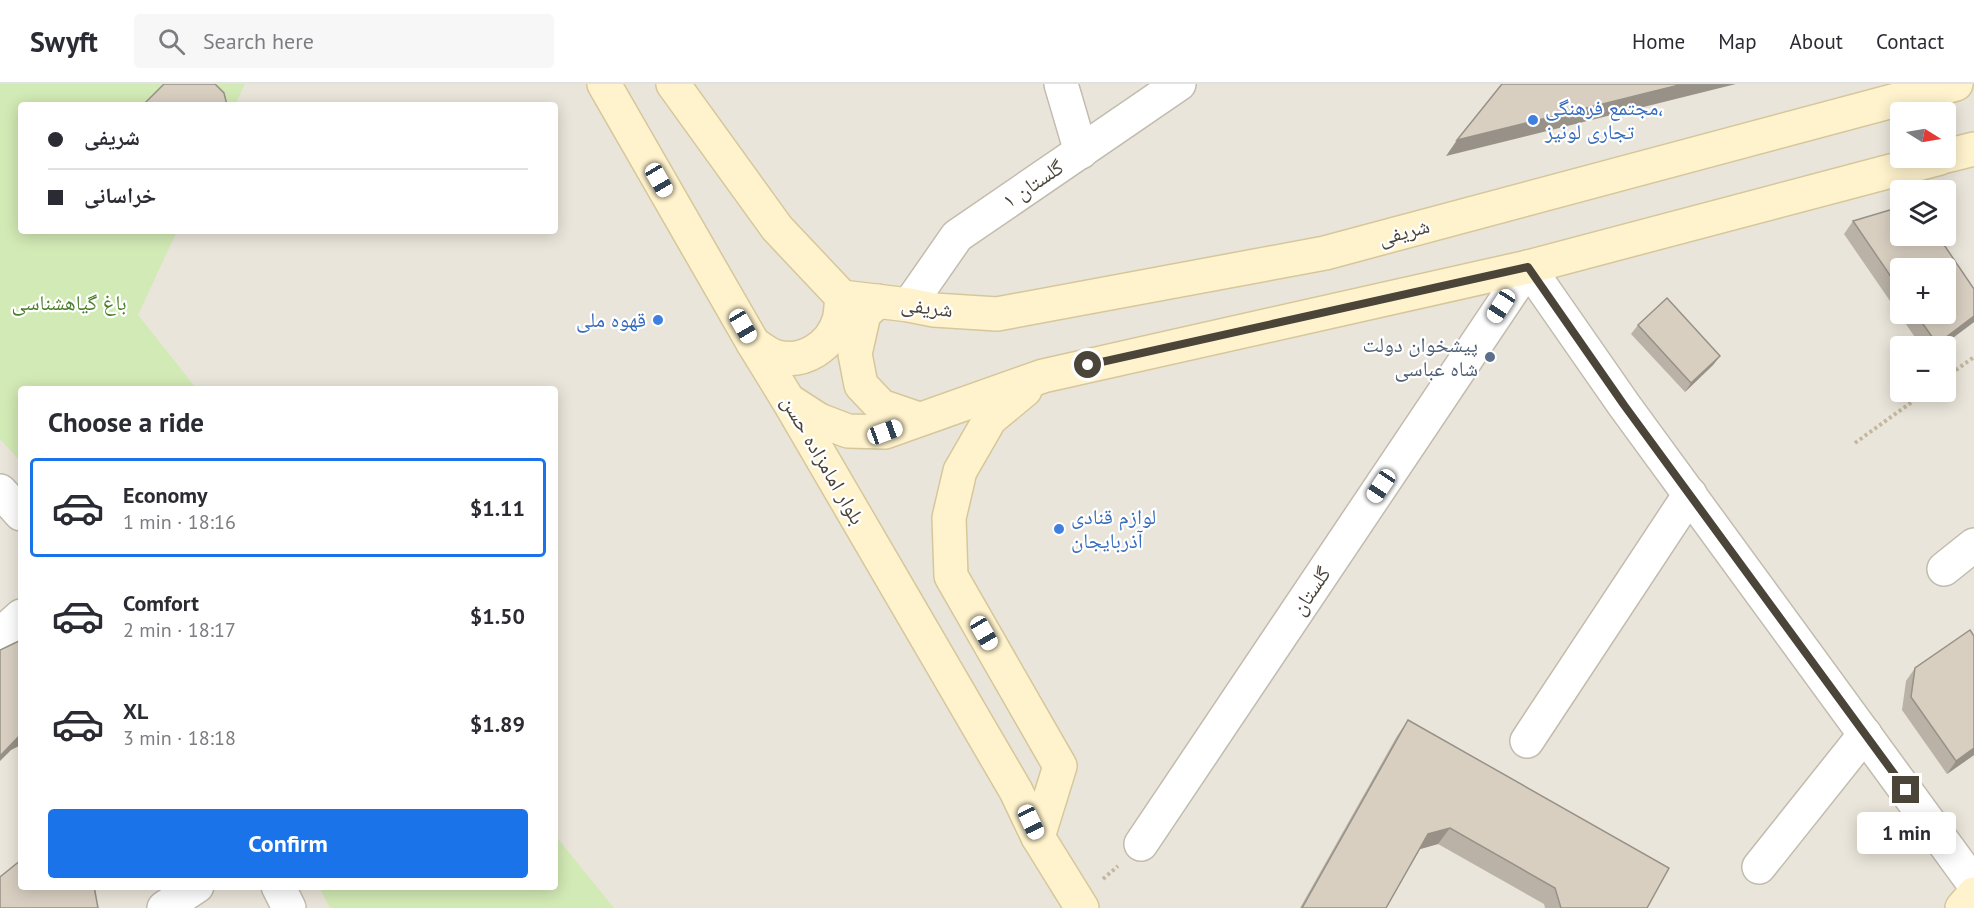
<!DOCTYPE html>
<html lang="en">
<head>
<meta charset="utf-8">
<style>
	body { margin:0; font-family:"PT Sans","Noto Naskh Arabic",sans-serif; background:#f7f7f7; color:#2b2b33; height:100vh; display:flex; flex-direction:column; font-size:22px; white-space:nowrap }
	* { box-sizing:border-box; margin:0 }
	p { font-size:20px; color:#7c7c81 }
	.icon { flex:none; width:33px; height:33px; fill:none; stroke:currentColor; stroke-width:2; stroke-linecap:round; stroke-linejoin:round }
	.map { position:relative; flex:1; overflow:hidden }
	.side { position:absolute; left:18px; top:302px; width:540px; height:504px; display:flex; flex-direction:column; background:#fff; border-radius:6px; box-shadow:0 3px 15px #0003 }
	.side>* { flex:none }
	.hud { position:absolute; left:18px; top:18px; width:540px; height:132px; border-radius:6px; box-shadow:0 3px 15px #0003; display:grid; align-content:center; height:132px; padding:0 30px; background:#fff }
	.needle { width:39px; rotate:101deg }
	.fabs { position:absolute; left:1890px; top:18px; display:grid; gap:12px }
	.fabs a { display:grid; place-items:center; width:66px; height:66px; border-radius:6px; background:#fff; box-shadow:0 3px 15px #0003; font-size:30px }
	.end { position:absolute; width:27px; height:27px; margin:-14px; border:8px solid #4b4439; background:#fff; box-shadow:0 0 0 3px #fff }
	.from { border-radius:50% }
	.bubble { position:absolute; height:42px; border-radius:6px; background:#fff; box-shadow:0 3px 15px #0003; font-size:20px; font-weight:800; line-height:42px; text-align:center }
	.car { position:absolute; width:18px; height:36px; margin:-18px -9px; border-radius:8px; box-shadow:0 0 4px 2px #0007; background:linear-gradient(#fff 24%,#345 0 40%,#fff 0 76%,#345 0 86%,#fff 0) }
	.hud b { display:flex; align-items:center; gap:21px; height:57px; font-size:22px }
	.hud b+b { border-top:2px solid #e1e1e2 }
	.hud i { width:15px; height:15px; background:#2b2b33 }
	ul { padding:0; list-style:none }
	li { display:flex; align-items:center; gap:18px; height:99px; margin:0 12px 9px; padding:0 18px; border:3px solid transparent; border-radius:6px }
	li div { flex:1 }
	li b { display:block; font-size:22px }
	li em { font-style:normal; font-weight:800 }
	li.active { border-color:#1a73e8 }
	li>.icon { width:54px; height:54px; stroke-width:1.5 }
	h2 { padding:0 30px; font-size:27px; line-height:72px }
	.primary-button { display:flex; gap:12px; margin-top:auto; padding:12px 30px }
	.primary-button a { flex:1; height:69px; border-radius:6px; background:#1a73e8; color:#fff; font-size:24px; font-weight:800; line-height:69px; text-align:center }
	header { display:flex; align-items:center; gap:36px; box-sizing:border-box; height:84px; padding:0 30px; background:#fff; border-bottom:2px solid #e1e1e2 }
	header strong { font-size:28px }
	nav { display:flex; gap:33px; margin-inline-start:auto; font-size:21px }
	.search { width:420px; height:54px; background:#f7f7f7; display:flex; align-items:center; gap:15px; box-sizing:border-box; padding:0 21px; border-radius:6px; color:#7c7c81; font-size:22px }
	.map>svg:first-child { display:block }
</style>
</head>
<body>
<header>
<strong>Swyft</strong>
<div class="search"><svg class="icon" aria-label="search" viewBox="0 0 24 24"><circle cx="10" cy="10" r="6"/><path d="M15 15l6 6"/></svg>Search here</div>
<nav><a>Home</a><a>Map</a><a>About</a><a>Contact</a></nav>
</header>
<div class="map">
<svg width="1974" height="824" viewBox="0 0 1974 824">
	<rect width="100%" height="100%" fill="#f6f3ec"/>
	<path fill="#eae5da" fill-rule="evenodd" d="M0,0H1974V824H0ZM21,21H555V147H21ZM1900,28H1946V74H1900ZM1900,106H1946V152H1900ZM1900,184H1946V230H1900ZM1900,262H1946V308H1900ZM21,304H555V802H21Z"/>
	<g fill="#d2eab5">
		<path d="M0,0H245L235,21H21V147H177L138,231L196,304H21V378L0,355Z"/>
		<path d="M555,751L614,824H330L319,803L555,802Z"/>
	</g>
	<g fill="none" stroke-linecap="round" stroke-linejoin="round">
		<g stroke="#c2bbae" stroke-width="36">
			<g id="street">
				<path d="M1061,0L1081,68"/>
				<path d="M909,221L957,152L1179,0"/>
				<path d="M0,407L21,430"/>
				<path d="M1944,485L1974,461"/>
				<path d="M0,551L21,532"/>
				<path d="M1527,657L1690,410"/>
				<path d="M1141,760L1528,183L1624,321L1974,800"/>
				<path d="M1759,783L1865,650"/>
				<path d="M278,802L289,824"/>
				<path d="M164,824L197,802"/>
			</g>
		</g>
		<g stroke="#d6c79b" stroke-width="36">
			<g id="secondary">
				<path d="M604,0L753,259L788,316L1016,707L1038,753L1082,824"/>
				<path d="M673,0L777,144L842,213"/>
				<path d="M1946,72L1974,65"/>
				<path d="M842,213L909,221L934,226L997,230L1325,169L1956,0"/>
				<path d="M878,217L864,230L855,270L861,301L881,322L919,335"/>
				<path d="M753,259C760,264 769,271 777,273C804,280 831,262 839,236C841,229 841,220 842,213"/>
				<path d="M1025,306L990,335L960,387L949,434L951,492L1060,682L1038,753"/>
				<path d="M788,316L819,336L848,347L885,348L1043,292L1528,183L1940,74"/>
				<path d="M1962,824L1974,810"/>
			</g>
		</g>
		<g stroke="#c4b79f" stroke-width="4" stroke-dasharray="3 3" stroke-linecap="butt">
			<path d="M1946,293L1974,273"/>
			<path d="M1855,359L1926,308"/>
			<path d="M1103,795L1118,782"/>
		</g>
		<use href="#street" stroke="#fff" stroke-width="33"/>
		<use href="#secondary" stroke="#fff3cd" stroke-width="33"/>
	</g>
	<g fill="#bab2a6" fill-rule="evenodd">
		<path d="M1900,123V152H1938L1974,205V238L1942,262H1921L1844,150L1853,137ZM1900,184H1946V230H1900Z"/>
		<path d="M1638,241L1720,272L1713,281L1685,308L1631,250Z"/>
		<path d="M1915,584L1974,671L1947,690L1902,626L1906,597Z"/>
		<path d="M1408,636L1647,824H1545L1544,820L1438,760L1420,765L1386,824H1300L1397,652Z"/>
	</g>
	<g fill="#979187">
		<path d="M1683,0H1736L1446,72L1457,56Z"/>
		<path d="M1974,232V238L1942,262H1935L1937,260Z"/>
		<path d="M1720,272L1713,281L1685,308L1691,299Z"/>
		<path d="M21,650V661L11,666L0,677V672Z"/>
		<path d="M1974,664V671L1947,690L1956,677Z"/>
		<path d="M1450,744L1438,760L1417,766L1428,750Z"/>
		<path d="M82,802H105L77,810Z"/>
	</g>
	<g fill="#d8cfc1" stroke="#979187" stroke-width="1.5">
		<path d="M164,0H215L224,9L227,21H143Z"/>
		<path d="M1502,0H1683L1457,56Z"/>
		<path d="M1900,123V152H1938L1974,205V232L1937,260L1916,230H1946V184H1900V206L1853,137Z"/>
		<path d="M1667,214L1720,272L1691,299L1638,241Z"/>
		<path d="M1970,546L1974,552V664L1956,677L1911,613L1915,584Z"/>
		<path d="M21,556V650L0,672V566Z"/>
		<path d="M1408,636L1669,784L1647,824H1561L1555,804L1450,744L1428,750L1386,824H1302Z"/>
		<path d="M21,776V802H94L98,824H0V793Z"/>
	</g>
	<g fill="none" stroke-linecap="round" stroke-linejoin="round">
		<path stroke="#4b4439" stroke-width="8" d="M1088,281L1528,183L1624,321L1906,706"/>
	</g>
	<g fill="#3f7fe0" stroke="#fff" stroke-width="2">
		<circle cx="1533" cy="36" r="6"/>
		<circle cx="658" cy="236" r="6"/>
		<circle cx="1059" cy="445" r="6"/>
	</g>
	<circle fill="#5c6f8a" stroke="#fff" stroke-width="2" cx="1490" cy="273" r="6"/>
	<g text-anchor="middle" stroke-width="4.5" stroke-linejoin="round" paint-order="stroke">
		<g font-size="21" fill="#366cbe" stroke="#fff" text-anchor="start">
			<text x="1545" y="31">مجتمع فرهنگی،<tspan x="1545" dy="24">تجاری لونیز</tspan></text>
			<text x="646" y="243" text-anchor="end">قهوه ملی</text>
			<text x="1071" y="440">لوازم قنادی<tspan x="1071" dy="24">آذربایجان</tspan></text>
		</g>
		<g font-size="21" fill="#4b4439" stroke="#fff">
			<text transform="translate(1033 100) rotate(-34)" y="7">گلستان ۱</text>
			<text transform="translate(1404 148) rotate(-15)" y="7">شریفی</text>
			<text transform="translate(927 223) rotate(7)" y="7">شریفی</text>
			<text transform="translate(823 376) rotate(60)" y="7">بلوار امامزاده حسن</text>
			<text transform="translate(1311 507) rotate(-56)" y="7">گلستان</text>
		</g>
		<g font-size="21" fill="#4a7f2a" stroke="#fff">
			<text x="69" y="226">باغ گیاهشناسی</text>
		</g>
		<g font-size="21" fill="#4e5e75" stroke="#fff" text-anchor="end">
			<text x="1478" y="268">پیشخوان دولت<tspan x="1478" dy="24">شاه عباسی</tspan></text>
		</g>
	</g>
</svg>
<div class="fabs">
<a><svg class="needle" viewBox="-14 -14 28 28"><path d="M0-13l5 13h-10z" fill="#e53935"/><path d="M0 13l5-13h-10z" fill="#7c7c81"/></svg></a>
<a><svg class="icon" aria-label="layers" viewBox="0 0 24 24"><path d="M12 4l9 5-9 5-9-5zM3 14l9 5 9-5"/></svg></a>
<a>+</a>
<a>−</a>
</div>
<i class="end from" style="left:1088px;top:281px"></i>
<i class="end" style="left:1906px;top:706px"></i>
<div class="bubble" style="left:1857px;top:728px;width:99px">1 min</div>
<i class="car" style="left:659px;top:96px;rotate:150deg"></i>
<i class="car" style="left:1501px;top:222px;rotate:213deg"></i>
<i class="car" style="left:743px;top:242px;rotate:150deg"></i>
<i class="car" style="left:885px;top:348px;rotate:70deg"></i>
<i class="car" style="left:1381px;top:402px;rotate:214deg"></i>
<i class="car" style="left:984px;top:549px;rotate:150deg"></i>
<i class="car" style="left:1031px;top:738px;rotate:155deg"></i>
<div class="hud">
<b><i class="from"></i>شریفی</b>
<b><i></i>خراسانی</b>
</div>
<section class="side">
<h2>Choose a ride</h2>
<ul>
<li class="active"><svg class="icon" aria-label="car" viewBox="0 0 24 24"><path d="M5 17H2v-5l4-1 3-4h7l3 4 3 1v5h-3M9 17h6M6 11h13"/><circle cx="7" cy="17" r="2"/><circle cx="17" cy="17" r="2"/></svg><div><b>Economy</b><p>1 min · 18:16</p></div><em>$1.11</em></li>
<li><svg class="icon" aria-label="car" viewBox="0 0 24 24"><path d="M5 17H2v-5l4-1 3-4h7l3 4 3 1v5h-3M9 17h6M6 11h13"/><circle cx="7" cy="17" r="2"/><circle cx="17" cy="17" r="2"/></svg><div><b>Comfort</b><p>2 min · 18:17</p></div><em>$1.50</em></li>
<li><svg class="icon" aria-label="car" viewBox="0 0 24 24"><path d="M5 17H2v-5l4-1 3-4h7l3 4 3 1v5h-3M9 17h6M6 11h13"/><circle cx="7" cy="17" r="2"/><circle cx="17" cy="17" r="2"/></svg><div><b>XL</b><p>3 min · 18:18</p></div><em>$1.89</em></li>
</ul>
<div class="primary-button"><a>Confirm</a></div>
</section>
</div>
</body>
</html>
